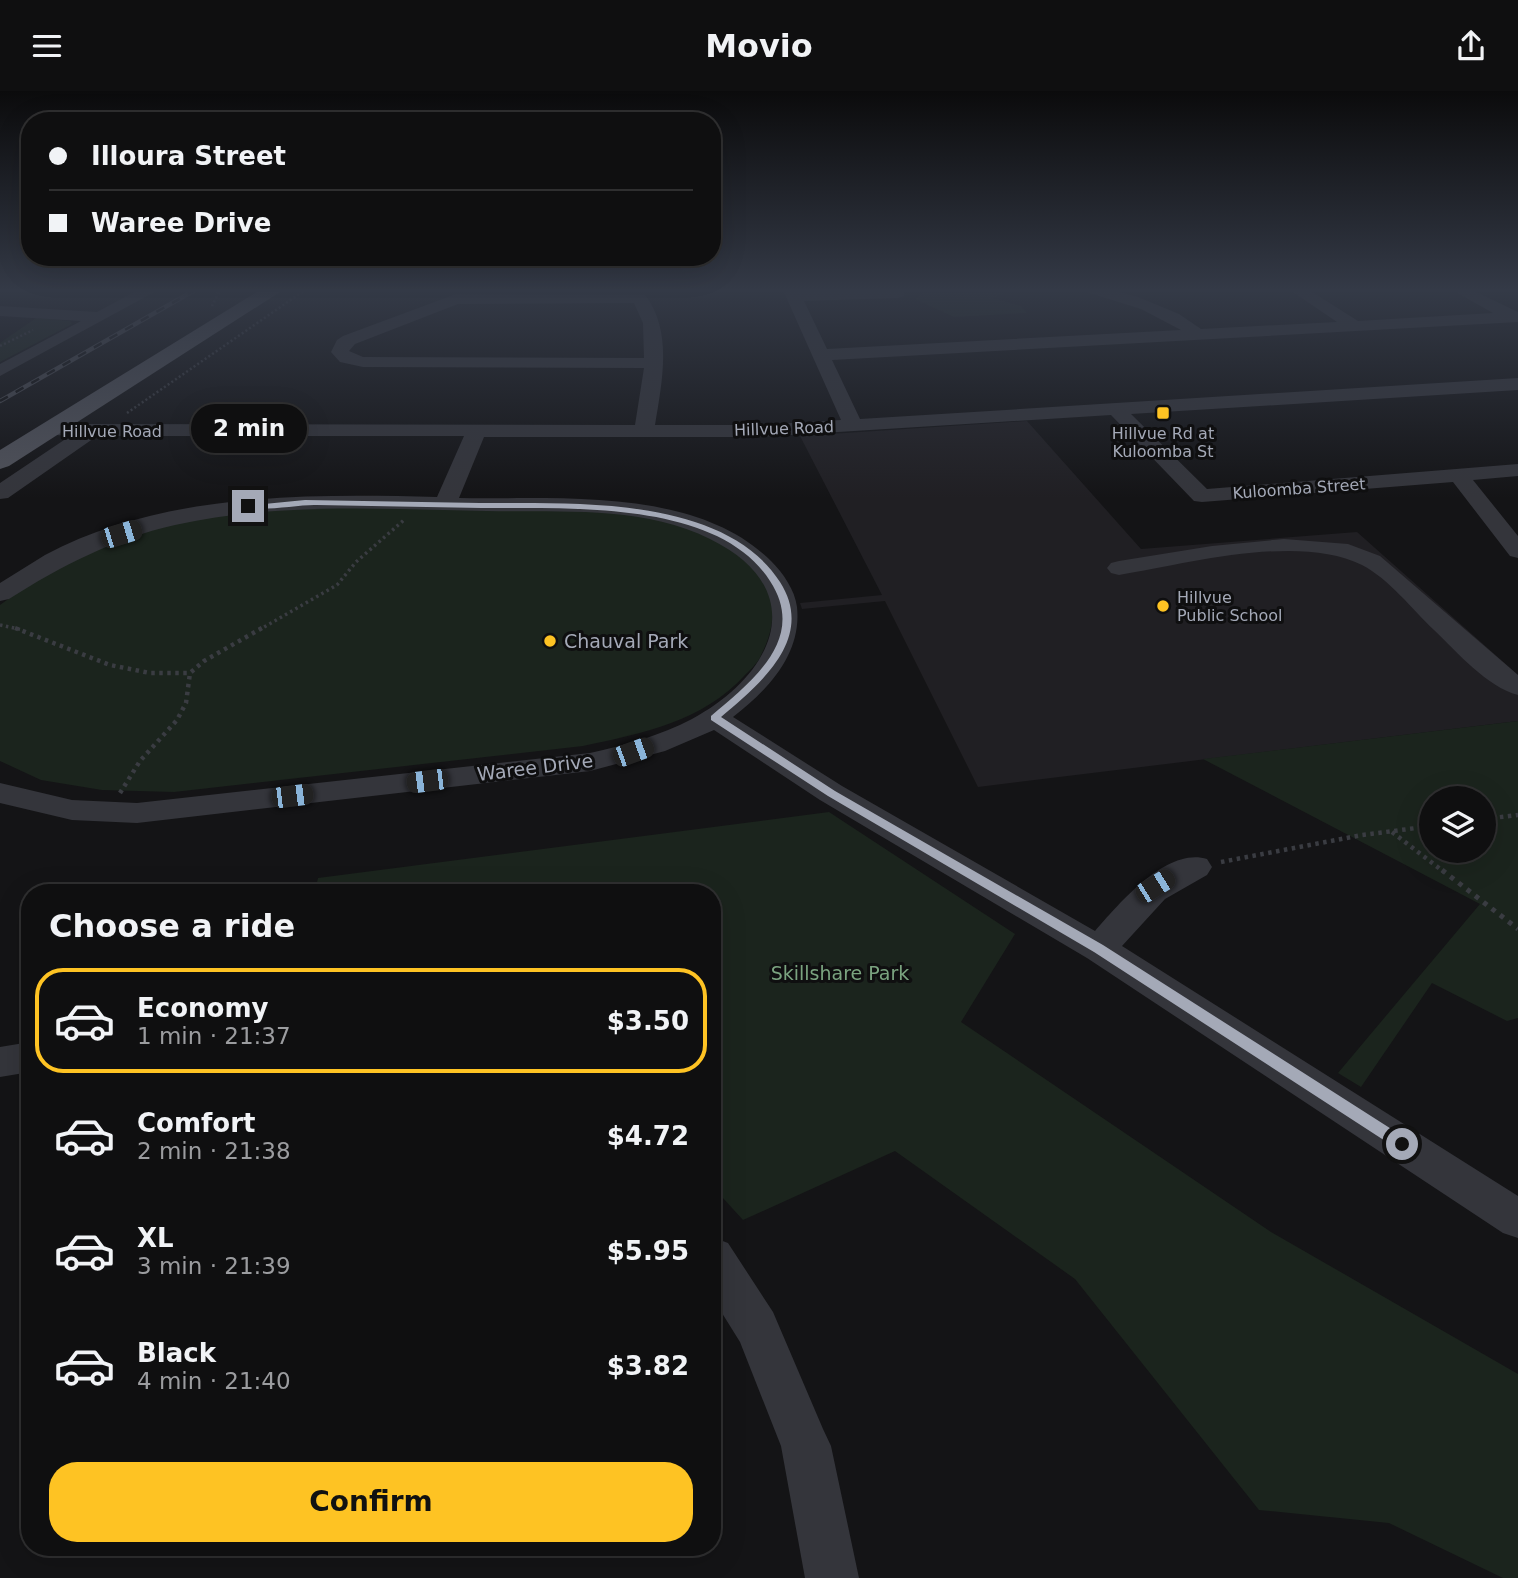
<!DOCTYPE html>
<html lang="en">
<head>
<meta charset="utf-8">
<style>
	body { margin:0; font-family:"DejaVu Sans",sans-serif; background:#181819; color:#f1f3f6; height:100vh; display:flex; flex-direction:column; font-size:26px; white-space:nowrap }
	* { box-sizing:border-box; margin:0 }
	p { font-size:23px; color:#9b9c9f }
	.icon { flex:none; width:38px; height:38px; fill:none; stroke:currentColor; stroke-width:2; stroke-linecap:round; stroke-linejoin:round }
	.map { position:relative; flex:1; overflow:hidden }
	.details { position:absolute; left:21px; top:793px; width:700px; height:672px; display:flex; flex-direction:column; background:#0f0f10; border-radius:28px; box-shadow:0 7px 28px #0002,0 0 0 2px #2f2f30 }
	.details>* { flex:none }
	.banner { position:absolute; left:21px; top:21px; width:700px; height:154px; border-radius:28px; box-shadow:0 7px 28px #0002,0 0 0 2px #2f2f30; display:grid; align-content:center; height:154px; padding:0 28px; background:#0f0f10 }
	.buttons { position:absolute; left:1419px; top:695px; display:grid; gap:14px }
	.buttons a { display:grid; place-items:center; width:77px; height:77px; border-radius:50%; background:#0f0f10; box-shadow:0 7px 28px #0002,0 0 0 2px #2f2f30; font-size:35px }
	.end { position:absolute; width:32px; height:32px; margin:-16px; border:9px solid #a4a9b7; background:#111; box-shadow:0 0 0 4px #111 }
	.from { border-radius:50% }
	.bubble { position:absolute; height:49px; border-radius:24px; background:#0f0f10; box-shadow:0 7px 28px #0002,0 0 0 2px #2f2f30; font-size:23px; font-weight:800; line-height:49px; text-align:center }
	.car { position:absolute; width:21px; height:42px; margin:-21px -10px; border-radius:9px; box-shadow:0 0 5px 2px #0007; background:linear-gradient(#222 24%,#8ab4d8 0 40%,#222 0 76%,#8ab4d8 0 86%,#222 0) }
	.banner b { display:flex; align-items:center; gap:24px; height:66px; font-size:26px }
	.banner b+b { border-top:2px solid #2f2f30 }
	.banner i { width:18px; height:18px; background:#f1f3f6 }
	ul { padding:0; list-style:none }
	li { display:flex; align-items:center; gap:21px; height:105px; margin:0 14px 10px; padding:0 14px; border:4px solid transparent; border-radius:28px }
	li div { flex:1 }
	li b { display:block; font-size:26px }
	li em { font-style:normal; font-weight:800 }
	li.selected { border-color:#fec323 }
	li>.icon { width:63px; height:63px; stroke-width:1.5 }
	h2 { padding:0 28px; font-size:32px; line-height:84px }
	.action { display:flex; gap:14px; margin-top:auto; padding:14px 28px }
	.action a { flex:1; height:80px; border-radius:28px; background:#fec323; color:#111; font-size:28px; font-weight:800; line-height:80px; text-align:center }
	header { display:flex; justify-content:space-between; align-items:center; height:91px; padding:0 28px; background:#0f0f10; font-size:32px; font-weight:800 }
	.map>svg:first-child { display:block }
</style>
</head>
<body>
<header><svg class="icon" aria-label="menu" viewBox="0 0 24 24"><path d="M4 6h16M4 12h16M4 18h16"/></svg>Movio<svg class="icon" aria-label="share" viewBox="0 0 24 24"><path d="M12 15V3M7 8l5-5 5 5M5 13v7h14v-7"/></svg></header>
<div class="map">
<svg width="1518" height="1487" viewBox="0 0 1518 1487">
	<rect width="100%" height="100%" fill="#141416"/>
	<path fill="#201f23" d="M1027,330L1141,458L1357,441L1518,584V630L978,696L885,510L802,518L800,512L882,504L800,345Z"/>
	<g fill="#1b241d" fill-rule="evenodd">
		<path d="M926,199H1012L993,207L1021,215L1027,222L954,226L915,208Z"/>
		<path d="M36,227L70,230L72,233L0,271V252Z"/>
		<path d="M249,416C313,416 376,417 440,417C540,418 676,400 752,477C778,503 777,533 761,564C758,572 751,578 745,584C702,631 643,642 583,655L174,701L102,699L41,689L0,670V514L43,483L134,441Z"/>
		<path d="M1518,630V927L1507,930L1432,892L1361,996L1338,982L1480,813L1203,668ZM1432,707H1484V760H1432Z"/>
		<path d="M829,721L1015,843L961,931L1271,1141L1518,1283V1487H1503L1389,1432L1259,1419L1075,1188L895,1060L743,1129L712,1095V802L315,801L318,787Z"/>
	</g>
	<g fill="none" stroke-linecap="round" stroke-linejoin="round">
		<g stroke="#3a3c42" stroke-width="2.5" stroke-dasharray="2 2.5" stroke-linecap="butt">
			<path d="M197,199L219,201L212,215"/>
			<path d="M0,255L33,239"/>
			<path d="M127,322L305,199"/>
		</g>
		<g stroke="#3a3c42" stroke-width="3.5" stroke-dasharray="2.5 3.5" stroke-linecap="butt">
			<path d="M0,534L23,539"/>
			<path d="M259,539L337,494L356,471L404,429"/>
		</g>
		<g stroke="#3a3c42" stroke-width="4.5" stroke-dasharray="3.5 4.5" stroke-linecap="butt">
			<path d="M15,537L110,574L150,582H190"/>
			<path d="M120,702L140,670L177,629L186,612L190,582L204,570L262,537"/>
			<path d="M1484,728L1518,724"/>
			<path d="M1392,741L1444,781"/>
			<path d="M1221,771L1362,744L1432,735"/>
		</g>
		<path stroke="#3a3c42" stroke-width="5" stroke-dasharray="4.5 6" stroke-linecap="butt" d="M1442,779L1518,838"/>
		<g fill="#34353b" fill-rule="evenodd">
			<path d="M138,199H158L0,285V273L81,230L0,225V215L97,221Z"/>
			<path d="M783,199H904V205L898,207L804,210L827,258L1181,239L1141,218L1080,199H1111L1138,206L1179,223L1201,238L1337,231L1290,199H1309L1358,230L1493,222L1452,199H1472L1518,221V231L832,269L860,328L1518,287V299L1131,323L1207,398L1518,373V385L1473,389L1518,445V467L1510,465L1453,391L1202,411L1194,410L1111,324L759,346H484L459,407C556,409 696,395 771,470C783,482 795,499 797,516C802,563 768,599 733,626L842,695L1095,840C1120,812 1166,756 1207,768L1212,776L1207,784L1165,808L1122,855L1518,1105V1147L1503,1142L1087,867L820,709L714,639L665,660L590,680L137,732L72,729L0,712V692L72,709L137,712L590,662C625,654 660,645 692,628C776,583 812,498 710,448C642,414 560,422 487,420C384,418 276,411 175,434C113,448 61,475 9,508L0,510V492C15,483 30,473 45,464C163,401 308,403 437,406L464,345H97L8,407L0,408V392L70,345L42,343L39,339L49,333L635,334L644,277L363,276L340,271L331,261L337,249L343,245L456,203L645,204C673,240 662,291 655,334H759L841,329ZM634,212L643,232L644,267L363,266L349,260L355,253L458,213Z"/>
			<path d="M1284,448L1348,453L1380,465L1518,584V604C1487,596 1457,561 1434,539C1412,518 1389,488 1362,474C1298,442 1187,473 1119,484L1111,482L1107,477L1111,472L1119,470L1212,455Z"/>
			<path d="M30,951V981L0,986V956Z"/>
			<path d="M712,1146L728,1152L773,1221L823,1338L831,1355L859,1487H805L781,1355L740,1251L712,1206Z"/>
		</g>
		<path fill="#50525a" fill-rule="evenodd" d="M260,199H283L9,375L0,378V359Z"/>
		<g stroke="#474950" stroke-width="4.5">
			<path id="rail" d="M0,310L195,199"/>
		</g>
		<use href="#rail" stroke="#0f0f10" stroke-width="2.5" stroke-dasharray="9" stroke-linecap="butt"/>
	</g>
	<linearGradient id="sky" x2="0" y2="1"><stop stop-color="#0b0b0c"/><stop offset="0.49" stop-color="#343a47"/><stop offset="1" stop-color="#343a47" stop-opacity="0"/></linearGradient>
	<rect width="1518" height="407" fill="url(#sky)"/>
	<path fill="#a4a9b7" d="M305,409C363,410 421,411 480,412C571,413 723,403 780,491C816,547 760,593 721,626L835,700L1103,854L1407,1048V1057H1396L1094,861L828,705L711,629V625C751,591 808,548 770,490C718,408 566,418 482,417C427,416 372,415 317,414C300,413 257,422 244,415Z"/>
	<g fill="#fec323" stroke="#0f0f10" stroke-width="2.5">
		<rect x="1156" y="315" width="14" height="14" rx="3.5"/>
		<circle cx="1163" cy="515" r="7"/>
		<circle cx="550" cy="550" r="7"/>
	</g>
	<g text-anchor="middle" stroke-width="6" stroke-linejoin="round" paint-order="stroke">
		<g font-size="16" fill="#a4a9b7" stroke="#0f0f10">
			<text transform="translate(784 337) rotate(-2)" y="6">Hillvue Road</text>
			<text x="112" y="346">Hillvue Road</text>
			<text transform="translate(1299 397) rotate(-4)" y="6">Kuloomba Street</text>
		</g>
		<g font-size="16" fill="#a4a9b7" stroke="#0f0f10">
			<text x="1163" y="348">Hillvue Rd at<tspan x="1163" dy="18">Kuloomba St</tspan></text>
			<text x="1177" y="512" text-anchor="start">Hillvue<tspan x="1177" dy="18">Public School</tspan></text>
		</g>
		<g font-size="19" fill="#a4a9b7" stroke="#0f0f10" text-anchor="start">
			<text x="564" y="557">Chauval Park</text>
		</g>
		<g font-size="19" fill="#a4a9b7" stroke="#0f0f10">
			<text transform="translate(535 676) rotate(-7)" y="7">Waree Drive</text>
		</g>
		<g font-size="19" fill="#7aa37f" stroke="#0f0f10">
			<text x="840" y="889">Skillshare Park</text>
		</g>
	</g>
</svg>
<div class="buttons">
<a><svg class="icon" aria-label="layers" viewBox="0 0 24 24"><path d="M12 4l9 5-9 5-9-5zM3 14l9 5 9-5"/></svg></a>
</div>
<i class="end from" style="left:1402px;top:1053px"></i>
<i class="end" style="left:248px;top:415px"></i>
<div class="bubble" style="left:191px;top:313px;width:116px">2 min</div>
<i class="car" style="left:121px;top:443px;rotate:73deg"></i>
<i class="car" style="left:633px;top:661px;rotate:70deg"></i>
<i class="car" style="left:427px;top:690px;rotate:263deg"></i>
<i class="car" style="left:292px;top:705px;rotate:83deg"></i>
<i class="car" style="left:1155px;top:795px;rotate:58deg"></i>
<div class="banner">
<b><i class="from"></i>Illoura Street</b>
<b><i></i>Waree Drive</b>
</div>
<section class="details">
<h2>Choose a ride</h2>
<ul>
<li class="selected"><svg class="icon" aria-label="car" viewBox="0 0 24 24"><path d="M5 17H2v-5l4-1 3-4h7l3 4 3 1v5h-3M9 17h6M6 11h13"/><circle cx="7" cy="17" r="2"/><circle cx="17" cy="17" r="2"/></svg><div><b>Economy</b><p>1 min · 21:37</p></div><em>$3.50</em></li>
<li><svg class="icon" aria-label="car" viewBox="0 0 24 24"><path d="M5 17H2v-5l4-1 3-4h7l3 4 3 1v5h-3M9 17h6M6 11h13"/><circle cx="7" cy="17" r="2"/><circle cx="17" cy="17" r="2"/></svg><div><b>Comfort</b><p>2 min · 21:38</p></div><em>$4.72</em></li>
<li><svg class="icon" aria-label="car" viewBox="0 0 24 24"><path d="M5 17H2v-5l4-1 3-4h7l3 4 3 1v5h-3M9 17h6M6 11h13"/><circle cx="7" cy="17" r="2"/><circle cx="17" cy="17" r="2"/></svg><div><b>XL</b><p>3 min · 21:39</p></div><em>$5.95</em></li>
<li><svg class="icon" aria-label="car" viewBox="0 0 24 24"><path d="M5 17H2v-5l4-1 3-4h7l3 4 3 1v5h-3M9 17h6M6 11h13"/><circle cx="7" cy="17" r="2"/><circle cx="17" cy="17" r="2"/></svg><div><b>Black</b><p>4 min · 21:40</p></div><em>$3.82</em></li>
</ul>
<div class="action"><a>Confirm</a></div>
</section>
</div>
</body>
</html>
